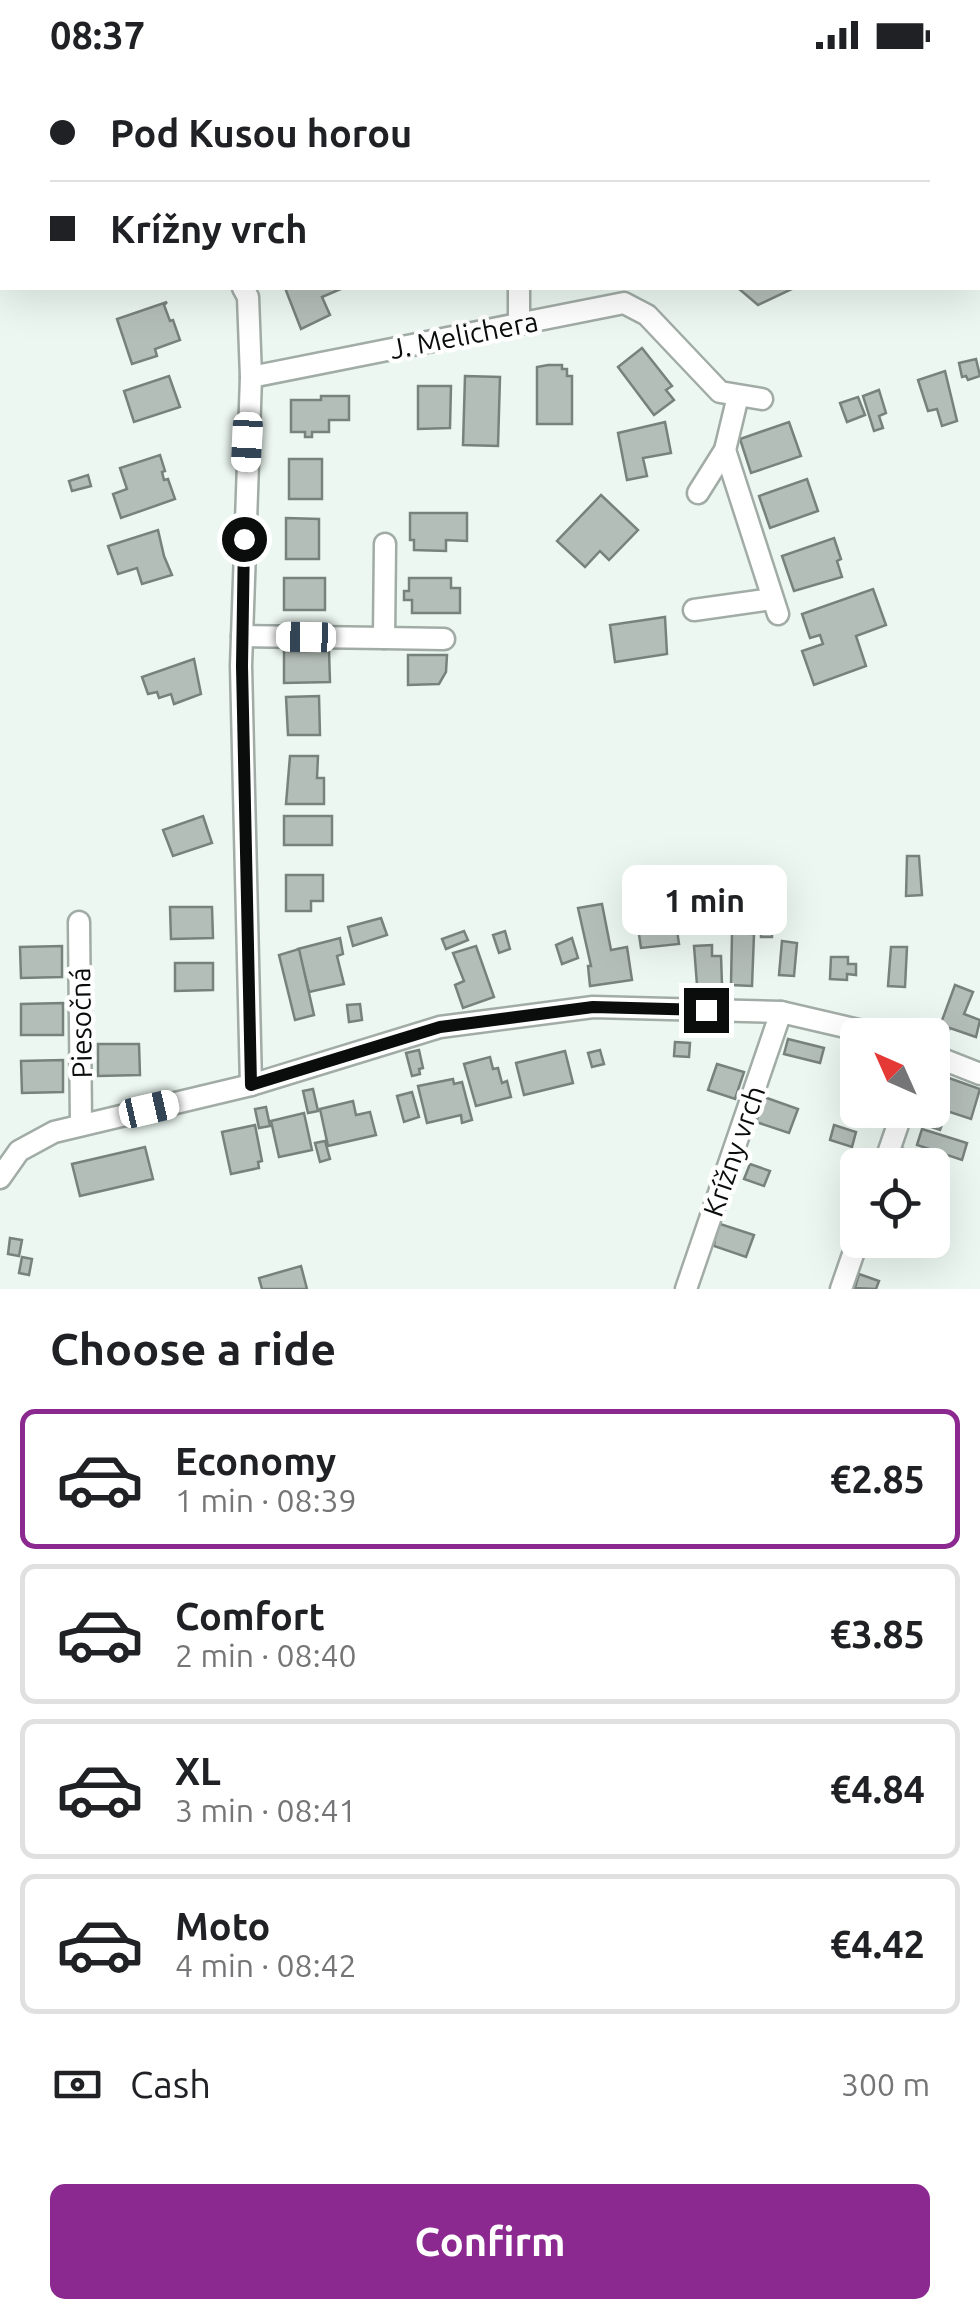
<!DOCTYPE html>
<html lang="en">
<head>
<meta charset="utf-8">
<style>
	body { margin:0; font-family:Ubuntu,sans-serif; background:#f2f2f2; color:#202124; height:100vh; display:flex; flex-direction:column; font-size:38px; white-space:nowrap }
	* { box-sizing:border-box; margin:0 }
	p { font-size:32px; color:#757577 }
	.icon { flex:none; width:55px; height:55px; fill:none; stroke:currentColor; stroke-width:2; stroke-linecap:round; stroke-linejoin:round }
	.map { position:relative; height:1219px; overflow:hidden }
	.drawer { display:flex; flex-direction:column; background:#fff; flex:1 }
	.drawer>* { flex:none }
	.guide { position:absolute; left:0px; top:0px; width:980px; height:220px; box-shadow:0 10px 40px #0002; display:grid; align-content:center; height:220px; padding:0 50px; background:#fff }
	.needle { width:65px; rotate:315deg }
	.fabs { position:absolute; left:840px; top:948px; display:grid; gap:20px }
	.fabs a { display:grid; place-items:center; width:110px; height:110px; border-radius:15px; background:#fff; box-shadow:0 10px 40px #0002; font-size:50px }
	.end { position:absolute; width:45px; height:45px; margin:-22px; border:12px solid #0a0d0c; background:#fff; box-shadow:0 0 0 5px #fff }
	.from { border-radius:50% }
	.bubble { position:absolute; height:70px; border-radius:15px; background:#fff; box-shadow:0 10px 40px #0002; font-size:32px; font-weight:700; line-height:70px; text-align:center }
	.car { position:absolute; width:30px; height:60px; margin:-30px -15px; border-radius:12px; box-shadow:0 0 8px 2px #0007; background:linear-gradient(#fff 24%,#345 0 40%,#fff 0 76%,#345 0 86%,#fff 0) }
	.guide b { display:flex; align-items:center; gap:35px; height:95px; font-size:38px }
	.guide b+b { border-top:2px solid #e0e0e0 }
	.guide i { width:25px; height:25px; background:#202124 }
	ul { padding:0; list-style:none }
	li { display:flex; align-items:center; gap:30px; height:140px; margin:0 20px 15px; padding:0 30px; border:5px solid #e0e0e0; border-radius:15px }
	li div { flex:1 }
	li b { display:block; font-size:38px }
	li em { font-style:normal; font-weight:700 }
	li.active { border-color:#8c2990 }
	li>.icon { width:90px; height:90px; stroke-width:1.5 }
	h2 { padding:0 50px; font-size:45px; line-height:120px }
	.pay { display:flex; align-items:center; gap:25px; height:110px; padding:0 50px; font-size:38px }
	.pay p { margin-inline-start:auto }
	.cta { display:flex; gap:20px; margin-top:auto; padding:20px 50px }
	.cta a { flex:1; height:115px; border-radius:15px; background:#8c2990; color:#fff; font-size:40px; font-weight:700; line-height:115px; text-align:center }
	.status { display:flex; justify-content:space-between; align-items:center; height:70px; padding:0 50px; background:#fff; direction:ltr }
	.status svg { height:28px; fill:currentColor }
	.map>svg:first-child { display:block }
</style>
</head>
<body>
<div class="status"><b>08:37</b><svg viewBox="0 0 49 12"><path d="M0 12V9h3v3zM5 12V6h3v6zM10 12V3h3v9zM15 12V0h3v12zM26 1h20v11H26zM47 4h2v5h-2z"/></svg></div>
<div class="map">
<svg width="980" height="1219" viewBox="0 0 980 1219">
	<rect width="100%" height="100%" fill="#ecf7f1"/>
	<g fill="#b4beb9" stroke="#78827d" stroke-width="2.5">
		<path d="M285,218H343L322,227L330,245L301,259Z"/>
		<path d="M738,218H792V219L758,235Z"/>
		<path d="M167,232L164,235L170,251L173,250L180,270L155,279L157,286L132,294L117,249Z"/>
		<path d="M642,278L672,316L666,320L674,330L654,345L618,297Z"/>
		<path d="M976,289L980,306L968,310L966,306L962,307L959,293Z"/>
		<path d="M548,295H562V299H567V306H572V354H537V297Z"/>
		<path d="M945,301L957,351L942,356L937,339L928,341L918,310Z"/>
		<path d="M169,306L180,337L134,352L124,321Z"/>
		<path d="M465,306L500,307L498,376L463,375Z"/>
		<path d="M418,316H451L450,358L418,359Z"/>
		<path d="M879,320L886,343L879,346L883,358L874,361L863,326Z"/>
		<path d="M321,326H349V350H329V362H312V367H305V362H291V330H321Z"/>
		<path d="M858,327L865,345L847,352L840,333Z"/>
		<path d="M665,352L671,383L643,388L647,406L627,410L618,363Z"/>
		<path d="M789,352L801,386L751,403L740,369Z"/>
		<path d="M160,385L165,401L162,402L164,410L168,409L175,429L121,448L113,424L127,419L120,398Z"/>
		<rect x="289" y="389" width="33" height="40"/>
		<path d="M88,405L91,416L72,421L69,411Z"/>
		<path d="M807,409L818,441L770,458L759,426Z"/>
		<path d="M601,425L638,460L609,490L600,481L585,497L557,471Z"/>
		<path d="M410,443H467V471L446,470V481L414,480V470H410Z"/>
		<path d="M286,448L319,449V489H286Z"/>
		<path d="M158,460L164,486L172,505L142,514L137,498L118,504L108,476Z"/>
		<path d="M834,468L841,489L837,491L842,507L794,521L782,486Z"/>
		<rect x="284" y="508" width="41" height="32"/>
		<path d="M409,508H451V518H460V543H412V530H404V521H409Z"/>
		<path d="M873,519L886,555L856,566L866,596L814,615L802,581L823,574L820,565L810,568L802,544Z"/>
		<path d="M665,547L667,584L615,592L610,555Z"/>
		<path d="M284,581H329L330,612L284,613Z"/>
		<path d="M408,585H447L446,602L439,614L408,615Z"/>
		<path d="M194,589L201,624L174,634L171,624L159,628L157,622L148,624L142,607Z"/>
		<path d="M319,626L320,665H288L286,627Z"/>
		<path d="M290,686H318L317,708H324V734H286Z"/>
		<path d="M203,746L212,773L173,786L163,760Z"/>
		<rect x="284" y="746" width="48" height="29"/>
		<path d="M907,786H919L922,825L906,826Z"/>
		<path d="M286,805H323V831H311V841H286Z"/>
		<path d="M602,834L611,880L627,877L632,910L590,916L588,896H591L578,838Z"/>
		<path d="M170,837H212L213,868L171,869Z"/>
		<path d="M381,848L387,865L353,876L348,857Z"/>
		<path d="M761,849L772,850V867H761Z"/>
		<path d="M643,853H647L648,857L676,853L679,874L641,878L638,858L643,857Z"/>
		<path d="M464,861L468,870L446,879L442,869Z"/>
		<path d="M505,861L510,879L499,883L493,865Z"/>
		<path d="M732,863L754,864L752,916L731,915Z"/>
		<path d="M340,868L343,884L337,886L344,914L309,922L298,879Z"/>
		<path d="M572,868L578,888L562,894L556,875Z"/>
		<path d="M782,871L797,873L794,906L779,905Z"/>
		<path d="M712,875V886H721L722,914L697,915L694,876Z"/>
		<path d="M62,876V907L21,908L20,877Z"/>
		<path d="M476,876L494,927L463,938L455,915L464,911L453,883Z"/>
		<path d="M891,877H907L905,917L888,916Z"/>
		<path d="M299,879L314,945L295,950L279,885Z"/>
		<path d="M831,887H848V894H856V905L847,904V910L830,909Z"/>
		<path d="M175,893H213V920L175,921Z"/>
		<path d="M955,915L973,922L964,944L980,950L976,967L950,958L946,967L937,964Z"/>
		<path d="M63,933V965H21V934Z"/>
		<path d="M360,934L362,950L349,952L347,935Z"/>
		<path d="M788,969L824,978L820,993L784,984Z"/>
		<path d="M675,972L690,973L689,987L674,986Z"/>
		<path d="M98,974H139L140,1005L98,1006Z"/>
		<path d="M419,980L423,998L419,999L420,1004L412,1006L406,983Z"/>
		<path d="M600,980L604,994L592,997L588,983Z"/>
		<path d="M565,981L573,1013L524,1025L516,993Z"/>
		<path d="M490,987L493,999L498,998L502,1013L507,1011L511,1027L476,1036L464,994Z"/>
		<path d="M63,990V1022L22,1023L21,991Z"/>
		<path d="M717,994L744,1002L735,1029L708,1020Z"/>
		<path d="M932,1002L980,1019L971,1049L947,1041L940,1060L911,1050L915,1040H932Z"/>
		<path d="M453,1009L454,1014L462,1012L472,1050L462,1053L461,1045L427,1053L418,1016Z"/>
		<path d="M313,1019L318,1041L308,1043L303,1021Z"/>
		<path d="M412,1022L419,1047L404,1052L397,1026Z"/>
		<path d="M764,1027L798,1039L789,1063L756,1052Z"/>
		<path d="M353,1031L356,1045L370,1042L376,1065L328,1076L320,1039Z"/>
		<path d="M266,1037L270,1056L259,1058L255,1039Z"/>
		<path d="M304,1043L312,1080L279,1087L271,1051Z"/>
		<path d="M255,1055L262,1091L258,1092L259,1098L231,1104L222,1062Z"/>
		<path d="M834,1055L856,1062L852,1077L830,1070Z"/>
		<path d="M922,1059L967,1073L962,1090L917,1075Z"/>
		<path d="M325,1071L330,1089L320,1092L315,1073Z"/>
		<path d="M145,1077L153,1109L80,1126L72,1094Z"/>
		<path d="M901,1078L916,1083L913,1095H896Z"/>
		<path d="M750,1094L770,1101L764,1116L744,1109Z"/>
		<path d="M717,1153L754,1165L746,1187L714,1176Z"/>
		<path d="M10,1168L22,1170L19,1186L8,1184Z"/>
		<path d="M22,1187L32,1189L29,1205L19,1203Z"/>
		<path d="M301,1196L307,1219H262L259,1208Z"/>
		<path d="M859,1204L879,1211L876,1219L855,1218Z"/>
	</g>
	<g fill="none" stroke-linecap="round" stroke-linejoin="round">
		<g stroke="#a2aca6" stroke-width="25">
			<g id="minor">
				<path d="M410,0L411,2"/>
				<path d="M45,2L52,0"/>
				<path d="M936,2L941,0"/>
				<path d="M0,20L2,19"/>
				<path d="M243,218L248,227L251,307L241,596L251,1015"/>
				<path d="M519,218V254"/>
				<path d="M251,307L624,233L647,245L720,322L762,329"/>
				<path d="M725,380L778,544"/>
				<path d="M698,423L725,380L738,326"/>
				<path d="M694,540L772,529"/>
				<path d="M242,566L384,568L385,474"/>
				<path d="M384,568L444,569"/>
				<path d="M79,852L81,1054"/>
				<path d="M932,985L980,1004"/>
				<path d="M884,1095L903,1040"/>
				<path d="M0,1108L19,1081L54,1062L251,1015L440,957L593,937L781,942L880,965"/>
				<path d="M686,1219L781,942"/>
				<path d="M841,1219L858,1170"/>
			</g>
		</g>
		<use href="#minor" stroke="#fff" stroke-width="20"/>
	</g>
	<g fill="none" stroke-linecap="round" stroke-linejoin="round">
		<path stroke="#0a0d0c" stroke-width="12" d="M244,469L242,596L251,1015L440,957L593,937L706,940"/>
	</g>
	<g text-anchor="middle" stroke-width="9" stroke-linejoin="round" paint-order="stroke">
		<g font-size="28" fill="#0a0d0c" stroke="#fff">
			<text transform="translate(464 265) rotate(-11)" y="10">J. Melichera</text>
			<text transform="translate(81 953) rotate(-91)" y="10">Piesočná</text>
			<text transform="translate(734 1081) rotate(-71)" y="10">Krížny vrch</text>
		</g>
	</g>
</svg>
<div class="fabs">
<a><svg class="needle" viewBox="-14 -14 28 28"><path d="M0-13l5 13h-10z" fill="#e53935"/><path d="M0 13l5-13h-10z" fill="#757577"/></svg></a>
<a><svg class="icon" aria-label="locate" viewBox="0 0 24 24"><circle cx="12" cy="12" r="6"/><path d="M12 2v4M12 18v4M2 12h4M18 12h4"/></svg></a>
</div>
<i class="end from" style="left:244px;top:469px"></i>
<i class="end" style="left:706px;top:940px"></i>
<div class="bubble" style="left:622px;top:795px;width:165px">1 min</div>
<i class="car" style="left:247px;top:372px;rotate:183deg"></i>
<i class="car" style="left:306px;top:567px;rotate:271deg"></i>
<i class="car" style="left:149px;top:1039px;rotate:77deg"></i>
<div class="guide">
<b><i class="from"></i>Pod Kusou horou</b>
<b><i></i>Krížny vrch</b>
</div>
</div>
<section class="drawer">
<h2>Choose a ride</h2>
<ul>
<li class="active"><svg class="icon" aria-label="car" viewBox="0 0 24 24"><path d="M5 17H2v-5l4-1 3-4h7l3 4 3 1v5h-3M9 17h6M6 11h13"/><circle cx="7" cy="17" r="2"/><circle cx="17" cy="17" r="2"/></svg><div><b>Economy</b><p>1 min · 08:39</p></div><em>€2.85</em></li>
<li><svg class="icon" aria-label="car" viewBox="0 0 24 24"><path d="M5 17H2v-5l4-1 3-4h7l3 4 3 1v5h-3M9 17h6M6 11h13"/><circle cx="7" cy="17" r="2"/><circle cx="17" cy="17" r="2"/></svg><div><b>Comfort</b><p>2 min · 08:40</p></div><em>€3.85</em></li>
<li><svg class="icon" aria-label="car" viewBox="0 0 24 24"><path d="M5 17H2v-5l4-1 3-4h7l3 4 3 1v5h-3M9 17h6M6 11h13"/><circle cx="7" cy="17" r="2"/><circle cx="17" cy="17" r="2"/></svg><div><b>XL</b><p>3 min · 08:41</p></div><em>€4.84</em></li>
<li><svg class="icon" aria-label="car" viewBox="0 0 24 24"><path d="M5 17H2v-5l4-1 3-4h7l3 4 3 1v5h-3M9 17h6M6 11h13"/><circle cx="7" cy="17" r="2"/><circle cx="17" cy="17" r="2"/></svg><div><b>Moto</b><p>4 min · 08:42</p></div><em>€4.42</em></li>
</ul>
<div class="pay"><svg class="icon" aria-label="cash" viewBox="0 0 24 24"><path d="M3 7h18v10H3z"/><circle cx="12" cy="12" r="2"/></svg>Cash<p>300 m</p></div>
<div class="cta"><a>Confirm</a></div>
</section>
</body>
</html>
